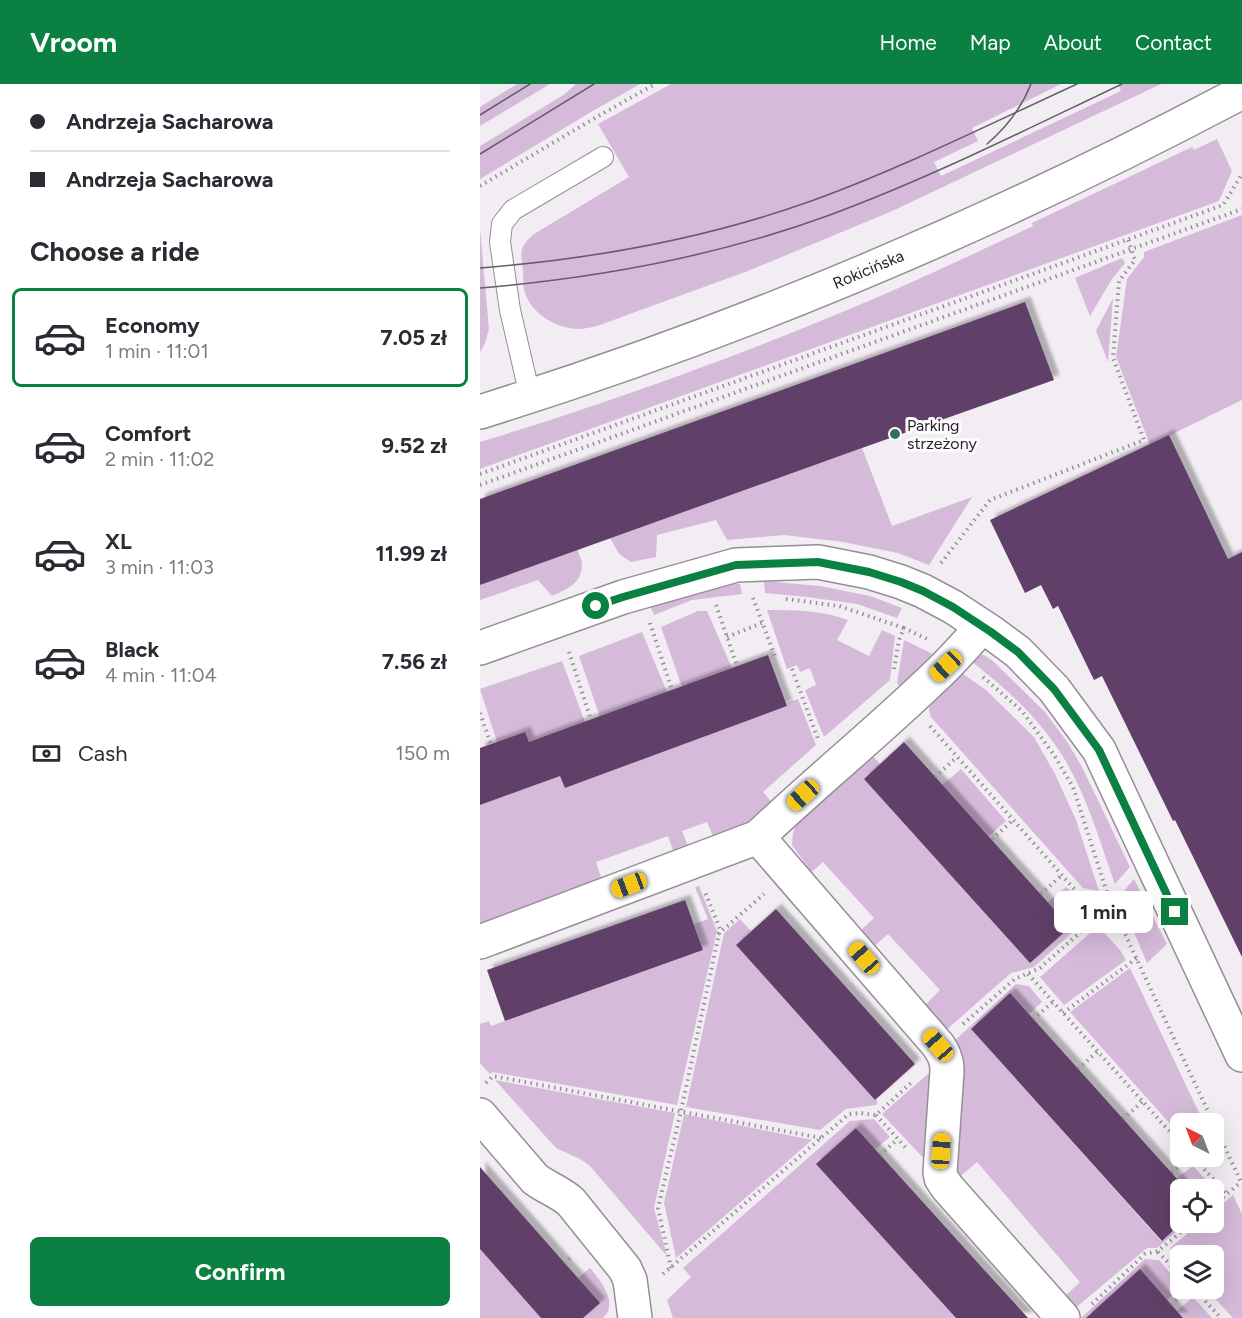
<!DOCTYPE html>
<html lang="en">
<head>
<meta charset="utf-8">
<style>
	body { margin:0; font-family:Figtree,sans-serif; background:#f7f7f7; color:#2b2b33; height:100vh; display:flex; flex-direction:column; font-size:22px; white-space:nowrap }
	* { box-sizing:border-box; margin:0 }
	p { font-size:20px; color:#7c7c81 }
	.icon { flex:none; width:33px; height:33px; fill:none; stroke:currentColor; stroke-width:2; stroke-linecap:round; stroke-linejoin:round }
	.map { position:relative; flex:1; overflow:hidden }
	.drawer { display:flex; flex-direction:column; background:#fff; width:480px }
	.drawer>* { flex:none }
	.hud { display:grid; align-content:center; height:132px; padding:0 30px; background:#fff }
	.needle { width:39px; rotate:318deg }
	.buttons { position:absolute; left:690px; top:1029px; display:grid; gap:12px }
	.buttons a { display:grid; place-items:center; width:54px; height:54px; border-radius:9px; background:#fff; box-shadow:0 6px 24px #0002; font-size:30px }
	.end { position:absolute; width:27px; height:27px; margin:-14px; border:8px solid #0b8043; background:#fff; box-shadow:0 0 0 3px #fff }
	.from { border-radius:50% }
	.bubble { position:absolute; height:42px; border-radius:9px; background:#fff; box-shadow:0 6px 24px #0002; font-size:20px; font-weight:700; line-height:42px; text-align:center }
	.car { position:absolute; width:18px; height:36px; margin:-18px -9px; border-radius:8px; box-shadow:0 0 4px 2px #0007; background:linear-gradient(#f5c518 24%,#345 0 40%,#f5c518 0 76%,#345 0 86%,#f5c518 0) }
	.hud b { display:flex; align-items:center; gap:21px; height:57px; font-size:22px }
	.hud b+b { border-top:2px solid #e1e1e2 }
	.hud i { width:15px; height:15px; background:#2b2b33 }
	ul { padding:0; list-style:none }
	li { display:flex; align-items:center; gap:18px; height:99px; margin:0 12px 9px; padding:0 18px; border:3px solid transparent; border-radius:9px }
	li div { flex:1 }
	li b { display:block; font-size:22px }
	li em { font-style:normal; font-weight:700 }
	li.active { border-color:#0b8043 }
	li>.icon { width:54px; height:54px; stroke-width:1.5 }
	h2 { padding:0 30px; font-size:27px; line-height:72px }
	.pay { display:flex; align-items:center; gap:15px; height:66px; padding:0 30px; font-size:22px }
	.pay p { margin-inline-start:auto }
	.button { display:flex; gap:12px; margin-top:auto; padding:12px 30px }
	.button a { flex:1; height:69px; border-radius:9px; background:#0b8043; color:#fff; font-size:24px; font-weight:700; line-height:69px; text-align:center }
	header { display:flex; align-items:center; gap:36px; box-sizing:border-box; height:84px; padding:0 30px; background:#0b8043; color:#fff }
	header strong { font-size:28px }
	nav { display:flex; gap:33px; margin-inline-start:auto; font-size:21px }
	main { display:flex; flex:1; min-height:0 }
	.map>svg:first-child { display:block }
</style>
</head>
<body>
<header>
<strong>Vroom</strong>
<nav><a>Home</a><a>Map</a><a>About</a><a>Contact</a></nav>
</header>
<main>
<section class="drawer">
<div class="hud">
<b><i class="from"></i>Andrzeja Sacharowa</b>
<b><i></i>Andrzeja Sacharowa</b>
</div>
<h2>Choose a ride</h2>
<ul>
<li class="active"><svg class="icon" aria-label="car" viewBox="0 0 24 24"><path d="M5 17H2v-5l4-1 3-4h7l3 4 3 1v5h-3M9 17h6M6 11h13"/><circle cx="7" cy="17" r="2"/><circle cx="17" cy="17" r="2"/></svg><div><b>Economy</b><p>1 min · 11:01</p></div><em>7.05 zł</em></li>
<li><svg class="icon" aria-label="car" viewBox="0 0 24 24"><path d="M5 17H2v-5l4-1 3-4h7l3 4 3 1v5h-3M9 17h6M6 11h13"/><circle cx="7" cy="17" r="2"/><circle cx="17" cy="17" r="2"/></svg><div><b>Comfort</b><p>2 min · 11:02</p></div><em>9.52 zł</em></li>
<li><svg class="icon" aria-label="car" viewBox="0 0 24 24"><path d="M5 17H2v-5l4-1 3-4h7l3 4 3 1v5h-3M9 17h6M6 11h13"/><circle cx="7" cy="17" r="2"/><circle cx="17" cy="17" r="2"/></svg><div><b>XL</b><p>3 min · 11:03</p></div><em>11.99 zł</em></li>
<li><svg class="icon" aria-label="car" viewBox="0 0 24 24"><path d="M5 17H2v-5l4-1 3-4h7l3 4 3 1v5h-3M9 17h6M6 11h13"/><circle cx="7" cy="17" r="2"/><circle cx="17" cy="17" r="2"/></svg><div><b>Black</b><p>4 min · 11:04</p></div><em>7.56 zł</em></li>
</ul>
<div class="pay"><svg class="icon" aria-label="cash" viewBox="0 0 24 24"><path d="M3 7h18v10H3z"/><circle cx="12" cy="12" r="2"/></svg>Cash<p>150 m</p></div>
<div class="button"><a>Confirm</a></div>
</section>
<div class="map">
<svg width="762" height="1234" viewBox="0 0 762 1234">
	<defs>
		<filter id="shadow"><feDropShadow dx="5.5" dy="-5.5" stdDeviation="1.5" flood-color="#0004"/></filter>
	</defs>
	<rect width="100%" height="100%" fill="#f2edf3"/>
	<g fill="#d5bada">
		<path d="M37,0H70L0,42V23Z"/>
		<path d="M96,0H160L111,28L0,95V62L85,10Z"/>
		<path d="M191,0H581L492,44L498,57L454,78L461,92L641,7L638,0H681L410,128L268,187L117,242C111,243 104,245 98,245C75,244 50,229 44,206C43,200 43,193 43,187C41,167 38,164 54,150L149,93L118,40Z"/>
		<path d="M737,55L752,87L739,117L0,385V358C137,316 273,267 405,210C455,188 504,165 553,142L552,139L712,63L714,66Z"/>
		<path d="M762,131V316L670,361L636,273L647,195L664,173V168Z"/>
		<path d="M0,144L9,245L5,259L0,268Z"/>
		<path d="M642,174L645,179L632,195L610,232L595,194Z"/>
		<path d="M633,214L628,278L616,247Z"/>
		<path d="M382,364L412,442L492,413L449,481L418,469L363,458L304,451L247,456L236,436L177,451L176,473L151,478L139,470L130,454Z"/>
		<path d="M97,465C99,470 102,476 102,480C102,500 87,505 72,512L58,496L0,516V501Z"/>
		<path d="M284,497L340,502L390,512L422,524L417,534L377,520L327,513L285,509Z"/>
		<path d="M242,498L260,500L262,510L212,516L174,531L169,519Z"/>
		<path d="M287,526C315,526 341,526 368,536L357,556L389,572L402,546L415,552L410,596L344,653L325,606L336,601L330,584L320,588L317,581L307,585Z"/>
		<path d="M218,527H227L252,584L202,603L181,543Z"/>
		<path d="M162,548L187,608L120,633L99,572Z"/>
		<path d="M424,556L461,574L424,607L417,599Z"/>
		<path d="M496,571H504L513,577L565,628L588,659L602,683L650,783L635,800C620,759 608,714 585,676C561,636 527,605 491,577Z"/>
		<path d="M82,577L105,638L85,704L307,622L306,619L318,615L336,661L283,708L296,723L236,759L227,738L202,747L211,770L196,775L188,752L116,778L124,802L0,849V721L63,698L45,648L17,658L0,605Z"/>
		<path d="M479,587L506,606L554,653L575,690L596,736L619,807L603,804L451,633L449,626L451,612Z"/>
		<path d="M388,667L400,680L385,695L550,878L590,843L568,818L586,803C600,816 604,817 605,837L554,883L531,889L465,947L443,923L460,906L408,850L390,866L377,850L394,834L343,778L326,793L321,788L327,782L312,761L313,749L319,732Z"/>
		<path d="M481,685L526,737L509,752L462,701Z"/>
		<path d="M654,795L687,860L667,879L639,813Z"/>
		<path d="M219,802L237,847L197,1021L12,988L10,990L0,979V940L9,937L11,942L223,866L214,840L228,835L215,803Z"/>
		<path d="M260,835L271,847L256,861L398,1018L396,1021L366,1025L340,1046L206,1023L244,849Z"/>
		<path d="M618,842L640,866L646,876L584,921L560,893Z"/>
		<path d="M650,884L724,1039L700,1040V1051L590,928Z"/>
		<path d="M536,900L549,902L562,918L549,930L530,910L491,945L681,1157L702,1139H706L677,1164H667L593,1226L583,1214L600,1198L497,1078L477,1095L472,1088L471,960Z"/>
		<path d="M457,982L449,1080L402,1030Z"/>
		<path d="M15,996L195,1029L174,1124L187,1172L110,1082L100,1075L76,1064Z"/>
		<path d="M204,1030L332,1056L196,1174L184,1119Z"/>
		<path d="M394,1035L410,1053L395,1065L376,1044L337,1080L476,1234H193L187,1216L211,1193L203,1184L370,1037Z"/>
		<path d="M713,1082L739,1110L734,1114V1106L707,1105L697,1094Z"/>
		<path d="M753,1111L762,1130V1234H753L726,1205L734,1204V1172H700V1176L690,1164L720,1139L734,1138V1127Z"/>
		<path d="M0,1165L61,1234H0Z"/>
		<path d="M665,1175L679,1176L700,1200V1204L687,1216L660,1186L621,1221L632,1234H601Z"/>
		<path d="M110,1184C121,1197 139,1220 123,1234H103L98,1194Z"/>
		<path d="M713,1213L732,1234H703L697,1227Z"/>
	</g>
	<g fill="#613f68" filter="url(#shadow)">
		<path d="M545,218L574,296L382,364L0,501V415Z"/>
		<path d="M689,351L748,475L762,468V873L695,736L693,737L622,592L614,596L578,522L573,525L561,501L545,509L510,436Z"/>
		<path d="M288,571L307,622L85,704L80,692L0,721V664L45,648L49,658Z"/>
		<path d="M424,658L590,843L550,879L384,695Z"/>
		<path d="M205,816L223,866L25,937L7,886Z"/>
		<path d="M296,825L435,980L395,1016L256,861Z"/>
		<path d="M530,909L707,1106H700V1138H702L682,1157L491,945Z"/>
		<path d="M376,1044L497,1178L548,1234H476L336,1080Z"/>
		<path d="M0,1083L120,1219L103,1234H61L0,1165Z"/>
		<path d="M660,1185L703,1234H606Z"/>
	</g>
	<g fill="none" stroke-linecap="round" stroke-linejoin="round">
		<g stroke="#948f95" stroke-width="22">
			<path id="service" d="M50,312L30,226L20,158L22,140L33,126L123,73"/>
		</g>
		<g stroke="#948f95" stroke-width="36">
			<g id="minor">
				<path d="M0,564L143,513L256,481L338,478L389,488L421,498L443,507L473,523L511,548L538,568L574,605L619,666L762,971"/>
				<path d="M278,753L458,961C464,970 467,976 467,987L460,1088L461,1094L467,1103L583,1234"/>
				<path d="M0,858L278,753C339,695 405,642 465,583C478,570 490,556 502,543"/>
				<path d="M0,1031L55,1095C67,1104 80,1108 91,1118L145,1185L150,1196L155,1234"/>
			</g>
		</g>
		<g stroke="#948f95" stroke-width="36">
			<path id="secondary" d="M0,328C263,246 519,137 762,8"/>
		</g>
		<g stroke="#949195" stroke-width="4" stroke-dasharray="1.5 4.5" stroke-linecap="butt">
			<path d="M0,102L115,34L175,0"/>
			<path d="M0,390L743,121L762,90"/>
			<path d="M0,401L762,125"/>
			<path d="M461,479L510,416L664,356L633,274L639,197L655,176L648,156"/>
			<path d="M273,514L296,575"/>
			<path d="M306,515L359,522L424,544L425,543"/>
			<path d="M236,521L257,582"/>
			<path d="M170,539L192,606"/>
			<path d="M247,553L282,539"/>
			<path d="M89,568L111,636"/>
			<path d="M312,585L338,655"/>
			<path d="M414,585L419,556L424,544L447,555"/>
			<path d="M503,593L542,627L574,671L593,703L630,818L762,1100"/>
			<path d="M0,629L11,660"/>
			<path d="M450,642L618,832"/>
			<path d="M455,693L477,673"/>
			<path d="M512,755L533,736"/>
			<path d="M561,810L582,791"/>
			<path d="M238,850L284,810"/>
			<path d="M548,890L700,1059"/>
			<path d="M583,929L657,874"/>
			<path d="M553,935L573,918"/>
			<path d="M483,940L535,895L560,884L632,820"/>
			<path d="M598,985L618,967"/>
			<path d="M6,999L13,992L341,1054"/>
			<path d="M396,1031L427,1065"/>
			<path d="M643,1035L663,1017"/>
			<path d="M400,1071L418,1055"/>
			<path d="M712,1072L747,1110"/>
			<path d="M692,1089L711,1072"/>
			<path d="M734,1121L761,1098"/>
			<path d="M678,1168L700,1191"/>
			<path d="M84,1179L93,1172"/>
			<path d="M191,1184L178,1124L201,1027L240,845L225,808"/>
			<path d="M183,1190L369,1030L380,1029L396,1031L433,997"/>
			<path d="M713,1204L741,1234"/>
			<path d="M612,1220L665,1170L678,1167L713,1138"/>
			<path d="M691,1221L710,1204"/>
		</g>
		<use href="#service" stroke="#fff" stroke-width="20"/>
		<use href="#minor" stroke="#fff" stroke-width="33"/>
		<use href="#secondary" stroke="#fff" stroke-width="33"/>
		<g stroke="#626063" stroke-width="1.5">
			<path d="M0,31L50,0"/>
			<path d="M507,60C527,43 541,25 551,0"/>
			<path d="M0,70L114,0"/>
			<path d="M0,184C114,175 226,155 334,116C424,83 510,40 597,0"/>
			<path d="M0,204C118,194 235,173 347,132C448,95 545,46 642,0"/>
		</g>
	</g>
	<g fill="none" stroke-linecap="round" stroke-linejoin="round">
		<path stroke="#0b8043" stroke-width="8" d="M116,522L143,513L256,481L338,478L389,488L421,498L443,507L473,523L511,548L538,568L574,605L619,666L695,828"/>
	</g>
	<circle fill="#31705d" stroke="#fefbff" stroke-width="2" cx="415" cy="350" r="6"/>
	<g text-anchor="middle" stroke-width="6" stroke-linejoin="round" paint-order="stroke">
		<g font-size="16" fill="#262527" stroke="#fefbff">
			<text transform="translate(388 185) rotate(-23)" y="6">Rokicińska</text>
		</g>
		<g font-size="16" fill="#262527" stroke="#fefbff" text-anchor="start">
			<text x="427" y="347">Parking<tspan x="427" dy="18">strzeżony</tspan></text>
		</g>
	</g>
</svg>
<div class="buttons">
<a><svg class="needle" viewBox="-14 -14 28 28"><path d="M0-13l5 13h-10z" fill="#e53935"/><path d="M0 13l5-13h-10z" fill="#7c7c81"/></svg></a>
<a><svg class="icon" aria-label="locate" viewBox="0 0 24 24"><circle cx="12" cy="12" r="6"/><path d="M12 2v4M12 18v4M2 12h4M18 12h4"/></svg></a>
<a><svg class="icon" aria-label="layers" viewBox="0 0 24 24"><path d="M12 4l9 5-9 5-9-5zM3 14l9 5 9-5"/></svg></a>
</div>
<i class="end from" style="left:116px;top:522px"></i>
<i class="end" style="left:695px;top:828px"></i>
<div class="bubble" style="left:574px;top:807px;width:99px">1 min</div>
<i class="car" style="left:466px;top:582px;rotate:227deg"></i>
<i class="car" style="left:323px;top:711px;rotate:228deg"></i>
<i class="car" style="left:149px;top:801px;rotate:249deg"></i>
<i class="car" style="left:384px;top:874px;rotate:319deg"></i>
<i class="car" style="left:458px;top:961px;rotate:319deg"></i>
<i class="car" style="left:461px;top:1067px;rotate:4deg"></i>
</div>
</main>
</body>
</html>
